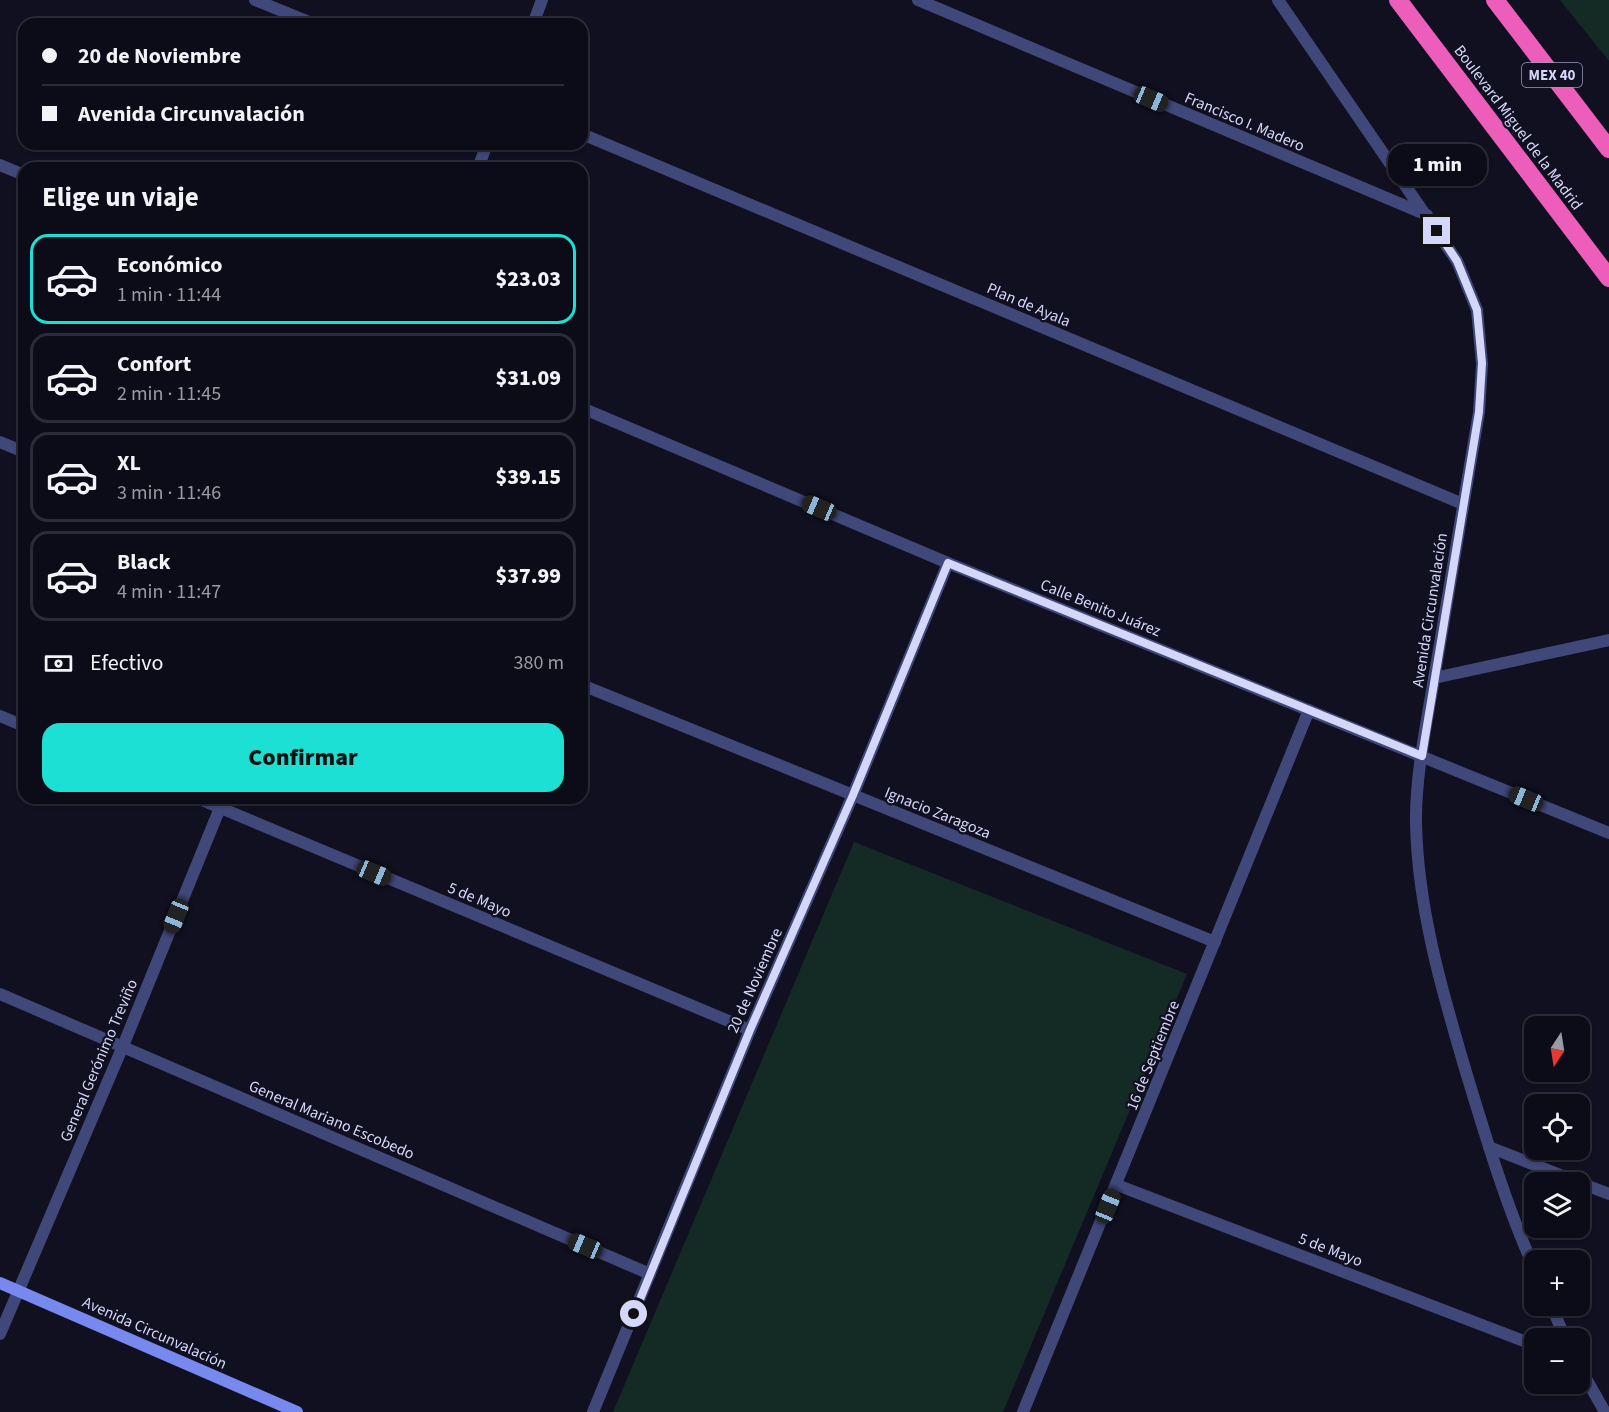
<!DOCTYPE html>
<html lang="es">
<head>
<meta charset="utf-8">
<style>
	body { margin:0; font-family:"Source Sans 3",sans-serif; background:#1a1a26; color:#f1f3f6; height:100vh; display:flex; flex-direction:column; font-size:22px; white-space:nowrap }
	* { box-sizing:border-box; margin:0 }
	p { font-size:20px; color:#9a9ba2 }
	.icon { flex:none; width:33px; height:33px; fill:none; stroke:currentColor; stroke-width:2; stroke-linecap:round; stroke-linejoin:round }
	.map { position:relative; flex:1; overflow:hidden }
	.side { position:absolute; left:18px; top:162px; width:570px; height:642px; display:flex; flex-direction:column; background:#0c0c19; border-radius:18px; box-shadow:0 2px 4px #0004,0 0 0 2px #2c2c38 }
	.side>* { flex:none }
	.guide { position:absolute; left:18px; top:18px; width:570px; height:132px; border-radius:18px; box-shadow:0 2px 4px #0004,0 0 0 2px #2c2c38; display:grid; align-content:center; height:132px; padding:0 24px; background:#0c0c19 }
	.needle { width:39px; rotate:192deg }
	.tools { position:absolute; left:1524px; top:1016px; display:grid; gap:12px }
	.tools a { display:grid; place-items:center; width:66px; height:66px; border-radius:12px; background:#0c0c19; box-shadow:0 2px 4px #0004,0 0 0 2px #2c2c38; font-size:30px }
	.end { position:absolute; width:27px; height:27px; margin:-14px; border:8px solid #d5d7fa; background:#111; box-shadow:0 0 0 3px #111 }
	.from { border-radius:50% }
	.bubble { position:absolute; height:42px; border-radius:18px; background:#0c0c19; box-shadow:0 2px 4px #0004,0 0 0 2px #2c2c38; font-size:20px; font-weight:800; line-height:42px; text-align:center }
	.car { position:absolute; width:18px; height:36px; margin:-18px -9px; border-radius:8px; box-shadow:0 0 4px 2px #0007; background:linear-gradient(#222 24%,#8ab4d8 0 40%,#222 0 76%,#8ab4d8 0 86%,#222 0) }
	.guide b { display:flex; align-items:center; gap:21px; height:57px; font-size:22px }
	.guide b+b { border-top:2px solid #2c2c38 }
	.guide i { width:15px; height:15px; background:#f1f3f6 }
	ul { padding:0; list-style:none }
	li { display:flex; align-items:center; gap:18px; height:90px; margin:0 12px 9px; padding:0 12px; border:3px solid #2c2c38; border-radius:18px }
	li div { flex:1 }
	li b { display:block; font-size:22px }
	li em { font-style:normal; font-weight:800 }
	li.active { border-color:#1be0d3 }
	li>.icon { width:54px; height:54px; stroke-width:1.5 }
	h2 { padding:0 24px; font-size:27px; line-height:72px }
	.pay { display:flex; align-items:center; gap:15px; height:66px; padding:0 24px; font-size:22px }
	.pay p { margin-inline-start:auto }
	.action { display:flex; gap:12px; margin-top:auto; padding:12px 24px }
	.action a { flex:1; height:69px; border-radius:18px; background:#1be0d3; color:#111; font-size:24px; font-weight:800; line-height:69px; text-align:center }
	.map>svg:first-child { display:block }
</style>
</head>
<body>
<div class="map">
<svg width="1609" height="1412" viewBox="0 0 1609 1412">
	<rect width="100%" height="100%" fill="#101021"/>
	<g fill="#142a25">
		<path d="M1560,0H1609V61Z"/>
		<path d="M854,842L1187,974L1003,1412H613Z"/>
	</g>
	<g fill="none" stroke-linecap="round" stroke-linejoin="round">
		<g stroke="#40487a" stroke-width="12">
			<path d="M255,0L314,24"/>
			<path d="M918,0L1427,215"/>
			<path d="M1278,0L1457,261L1477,310L1482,364L1479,412C1464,497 1450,582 1436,667C1428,716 1415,775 1416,824C1418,909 1442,991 1466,1072C1486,1138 1506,1205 1534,1268"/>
			<path d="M533,24L542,0"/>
			<path d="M582,134L1463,504"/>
			<path d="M0,165L24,175"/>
			<path d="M478,168L487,144"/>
			<path d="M582,408L948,563L1609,833"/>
			<path d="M0,442L24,452"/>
			<path d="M1434,678L1609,640"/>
			<path d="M582,685L1215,942"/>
			<path d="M0,716L24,726"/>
			<path d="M197,798L750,1030"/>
			<path d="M0,994L650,1274"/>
			<path d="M1489,1147L1578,1182"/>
			<path d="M1580,1183L1609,1194"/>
			<path d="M1117,1185L1534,1345"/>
			<path d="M1551,1305L1565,1338"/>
			<path d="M0,1334L123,1046L224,798"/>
			<path d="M1580,1368L1605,1412"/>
			<path d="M593,1412L750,1030L853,795L948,563"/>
			<path d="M1023,1412L1309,710"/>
		</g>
		<path stroke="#7788ef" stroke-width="12" d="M0,1283L297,1412"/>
		<g stroke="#ec5eba" stroke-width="18">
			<path d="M1398,0L1609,278"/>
			<path d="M1495,0L1609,149"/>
		</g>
	</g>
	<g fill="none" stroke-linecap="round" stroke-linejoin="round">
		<path stroke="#d5d7fa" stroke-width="8" d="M634,1314L750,1030L853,795L948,563L1422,756L1479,412L1482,363L1477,310L1457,261L1437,231"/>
	</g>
	<g text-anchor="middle" stroke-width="4.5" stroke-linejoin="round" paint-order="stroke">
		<rect fill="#101021" stroke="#9a9bb9" stroke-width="1.5" x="1522" y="63" width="60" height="24" rx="4.5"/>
		<g font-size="15" font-weight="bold" fill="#d5d7fa">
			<text x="1552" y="80">MEX 40</text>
		</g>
		<g font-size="16" fill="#d5d7fa" stroke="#101021">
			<text transform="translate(1245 121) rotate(23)" y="6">Francisco I. Madero</text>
			<text transform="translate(1519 127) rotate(53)" y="6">Boulevard Miguel de la Madrid</text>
			<text transform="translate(1029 304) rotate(23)" y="6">Plan de Ayala</text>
			<text transform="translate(1101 607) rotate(22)" y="6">Calle Benito Juárez</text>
			<text transform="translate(1429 610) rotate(-81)" y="6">Avenida Circunvalación</text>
			<text transform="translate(938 812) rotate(22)" y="6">Ignacio Zaragoza</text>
			<text transform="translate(480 899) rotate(23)" y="6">5 de Mayo</text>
			<text transform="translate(754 980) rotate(-66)" y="6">20 de Noviembre</text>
			<text transform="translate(1152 1055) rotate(-68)" y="6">16 de Septiembre</text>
			<text transform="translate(98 1060) rotate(-67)" y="6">General Gerónimo Treviño</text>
			<text transform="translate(332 1119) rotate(23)" y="6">General Mariano Escobedo</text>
			<text transform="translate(1331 1249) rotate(21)" y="6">5 de Mayo</text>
			<text transform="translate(155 1332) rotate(24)" y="6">Avenida Circunvalación</text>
		</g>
	</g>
</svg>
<div class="tools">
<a><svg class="needle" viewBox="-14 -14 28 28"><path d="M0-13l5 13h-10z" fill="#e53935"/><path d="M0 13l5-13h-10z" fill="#9a9ba2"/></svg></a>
<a><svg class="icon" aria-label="locate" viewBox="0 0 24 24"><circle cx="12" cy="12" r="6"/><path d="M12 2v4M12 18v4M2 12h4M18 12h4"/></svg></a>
<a><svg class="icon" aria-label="layers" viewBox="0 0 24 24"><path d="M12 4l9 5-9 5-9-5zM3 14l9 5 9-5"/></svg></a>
<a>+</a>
<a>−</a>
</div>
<i class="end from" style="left:634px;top:1314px"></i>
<i class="end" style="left:1437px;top:231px"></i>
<div class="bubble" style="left:1388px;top:144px;width:99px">1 min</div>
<i class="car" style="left:1151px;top:99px;rotate:113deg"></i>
<i class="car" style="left:819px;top:508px;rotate:293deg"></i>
<i class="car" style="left:1526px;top:799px;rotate:292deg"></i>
<i class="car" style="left:374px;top:873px;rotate:113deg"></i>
<i class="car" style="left:176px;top:916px;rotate:202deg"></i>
<i class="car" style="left:1108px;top:1206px;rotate:22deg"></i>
<i class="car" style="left:585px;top:1246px;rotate:293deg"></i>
<div class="guide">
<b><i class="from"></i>20 de Noviembre</b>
<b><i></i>Avenida Circunvalación</b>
</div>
<section class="side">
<h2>Elige un viaje</h2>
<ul>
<li class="active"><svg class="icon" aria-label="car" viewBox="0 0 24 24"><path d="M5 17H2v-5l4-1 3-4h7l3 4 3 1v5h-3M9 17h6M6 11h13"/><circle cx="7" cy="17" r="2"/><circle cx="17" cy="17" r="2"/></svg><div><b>Económico</b><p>1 min · 11:44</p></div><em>$23.03</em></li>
<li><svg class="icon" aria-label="car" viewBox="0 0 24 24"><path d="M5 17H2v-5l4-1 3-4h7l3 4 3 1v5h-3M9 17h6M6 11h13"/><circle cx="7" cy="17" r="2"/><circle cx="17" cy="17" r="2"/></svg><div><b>Confort</b><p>2 min · 11:45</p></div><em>$31.09</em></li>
<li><svg class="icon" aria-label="car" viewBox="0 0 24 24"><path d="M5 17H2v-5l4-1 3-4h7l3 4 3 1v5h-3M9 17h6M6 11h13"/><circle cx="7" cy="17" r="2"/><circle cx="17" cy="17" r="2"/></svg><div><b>XL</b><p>3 min · 11:46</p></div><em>$39.15</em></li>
<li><svg class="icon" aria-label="car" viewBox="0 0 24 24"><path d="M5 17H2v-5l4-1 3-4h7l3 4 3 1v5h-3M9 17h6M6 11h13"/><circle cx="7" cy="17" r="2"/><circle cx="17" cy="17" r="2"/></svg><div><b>Black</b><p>4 min · 11:47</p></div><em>$37.99</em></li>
</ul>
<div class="pay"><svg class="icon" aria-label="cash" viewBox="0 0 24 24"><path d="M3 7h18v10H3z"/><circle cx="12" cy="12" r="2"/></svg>Efectivo<p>380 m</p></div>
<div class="action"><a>Confirmar</a></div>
</section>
</div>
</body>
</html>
